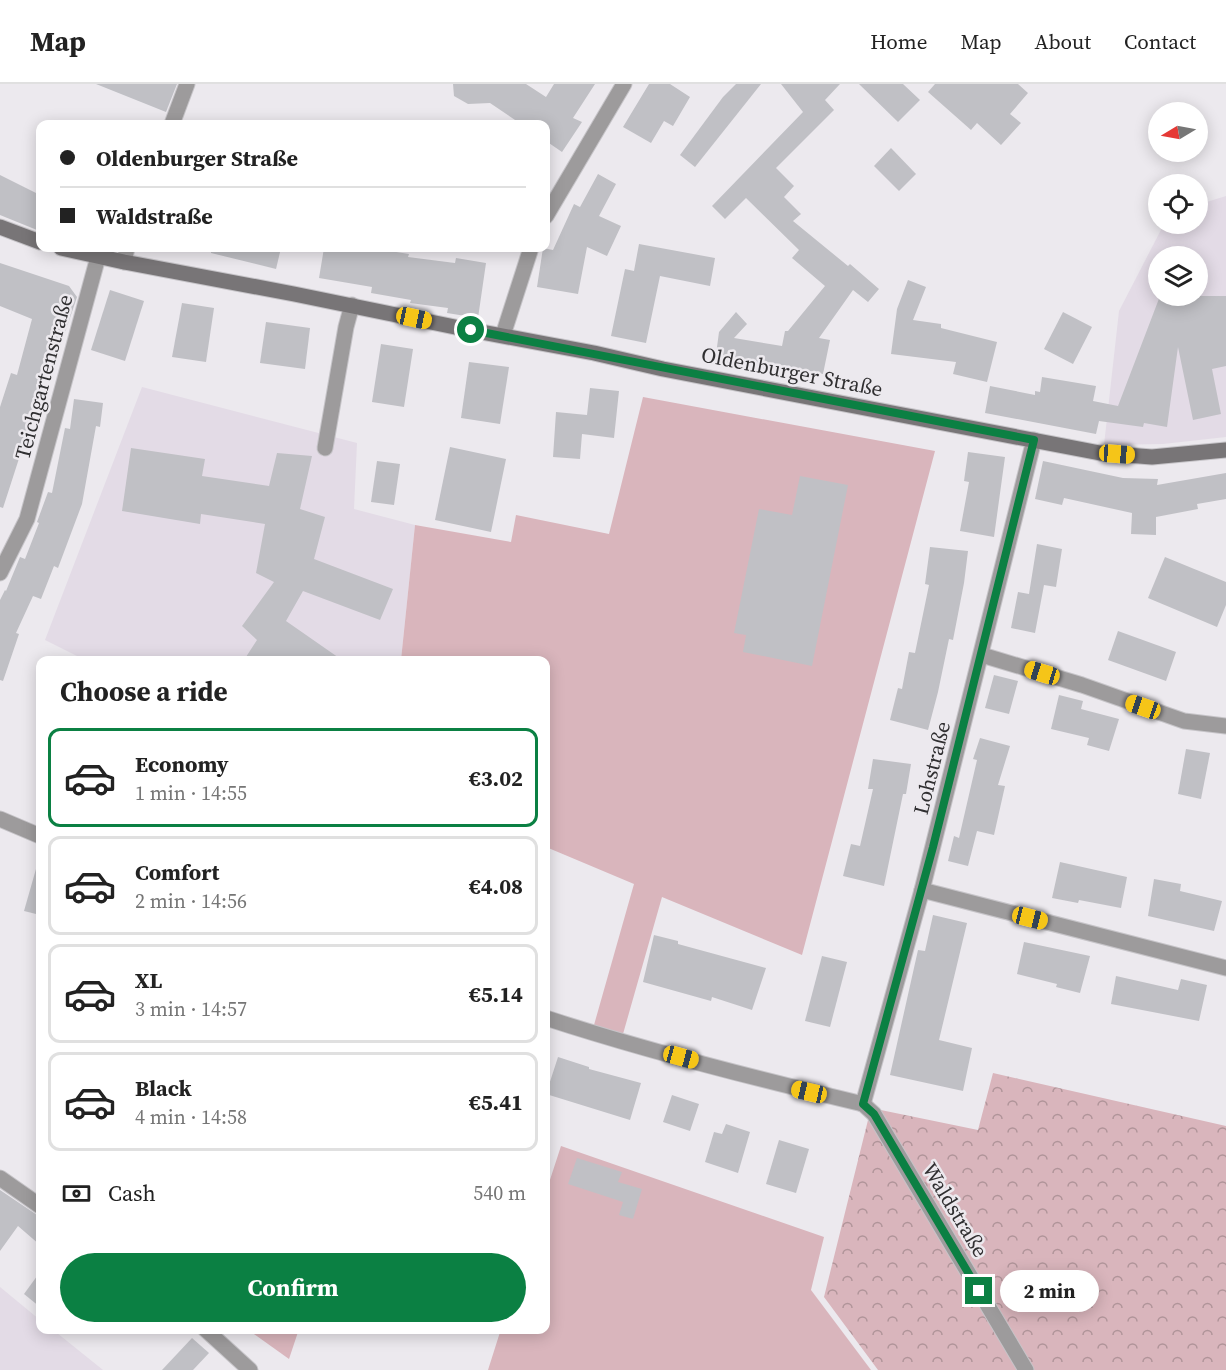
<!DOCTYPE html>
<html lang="en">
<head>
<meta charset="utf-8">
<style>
	body { margin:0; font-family:"Source Serif 4",serif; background:#f6f6f6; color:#222; height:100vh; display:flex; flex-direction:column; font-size:22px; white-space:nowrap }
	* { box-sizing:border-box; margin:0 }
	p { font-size:20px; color:#767676 }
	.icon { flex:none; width:33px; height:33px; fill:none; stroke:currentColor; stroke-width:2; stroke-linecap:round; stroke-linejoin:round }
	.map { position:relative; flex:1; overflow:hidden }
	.details { position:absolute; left:36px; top:572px; width:514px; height:678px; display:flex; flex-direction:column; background:#fff; border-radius:12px; box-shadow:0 3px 15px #0003 }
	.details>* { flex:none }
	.top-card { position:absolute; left:36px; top:36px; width:514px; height:132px; border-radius:12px; box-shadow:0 3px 15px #0003; display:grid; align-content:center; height:132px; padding:0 24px; background:#fff }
	.needle { width:39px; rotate:260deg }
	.tools { position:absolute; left:1148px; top:18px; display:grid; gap:12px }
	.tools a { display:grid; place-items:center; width:60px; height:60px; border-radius:50%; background:#fff; box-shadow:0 3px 15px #0003; font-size:30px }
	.end { position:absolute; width:27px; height:27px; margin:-14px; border:8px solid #0b8043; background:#fff; box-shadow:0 0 0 3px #fff }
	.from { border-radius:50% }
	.bubble { position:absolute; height:42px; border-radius:21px; background:#fff; box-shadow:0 3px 15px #0003; font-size:20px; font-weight:700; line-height:42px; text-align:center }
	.car { position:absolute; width:18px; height:36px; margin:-18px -9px; border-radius:8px; box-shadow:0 0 4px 2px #0007; background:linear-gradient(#f5c518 24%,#345 0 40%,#f5c518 0 76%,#345 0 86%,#f5c518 0) }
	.top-card b { display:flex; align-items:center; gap:21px; height:57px; font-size:22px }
	.top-card b+b { border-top:2px solid #e0e0e0 }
	.top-card i { width:15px; height:15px; background:#222 }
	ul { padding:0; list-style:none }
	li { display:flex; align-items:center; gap:18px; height:99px; margin:0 12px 9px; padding:0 12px; border:3px solid #e0e0e0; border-radius:12px }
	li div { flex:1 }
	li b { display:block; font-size:22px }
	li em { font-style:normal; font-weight:700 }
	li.on { border-color:#0b8043 }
	li>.icon { width:54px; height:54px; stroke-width:1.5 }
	h2 { padding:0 24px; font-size:27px; line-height:72px }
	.pay { display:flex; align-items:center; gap:15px; height:66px; padding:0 24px; font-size:22px }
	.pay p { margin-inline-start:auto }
	.cta { display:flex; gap:12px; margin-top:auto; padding:12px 24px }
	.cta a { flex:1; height:69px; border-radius:36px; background:#0b8043; color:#fff; font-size:24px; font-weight:700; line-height:69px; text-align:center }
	header { display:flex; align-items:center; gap:36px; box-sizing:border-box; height:84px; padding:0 30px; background:#fff; border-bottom:2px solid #e0e0e0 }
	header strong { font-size:28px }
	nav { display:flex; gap:33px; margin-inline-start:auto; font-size:21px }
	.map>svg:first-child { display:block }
</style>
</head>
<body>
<header>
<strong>Map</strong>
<nav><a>Home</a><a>Map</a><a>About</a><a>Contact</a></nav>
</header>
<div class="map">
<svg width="1226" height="1286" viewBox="0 0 1226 1286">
	<defs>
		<pattern id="forest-crowns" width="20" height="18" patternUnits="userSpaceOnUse" patternTransform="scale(1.5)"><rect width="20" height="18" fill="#d9b5bc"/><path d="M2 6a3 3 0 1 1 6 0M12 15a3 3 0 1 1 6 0" fill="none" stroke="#b09499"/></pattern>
	</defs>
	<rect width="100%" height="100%" fill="#ece9ee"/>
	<g fill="#e3dbe6" fill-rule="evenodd">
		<path d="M1226,112V353L1163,360L1104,361L1119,227L1164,140H1197V121ZM1158,172H1197V212H1158Z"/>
		<path d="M142,303L357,359L354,425L415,441L401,576H85L45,556Z"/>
		<path d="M0,1203L40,1236V1245H52L103,1286H0Z"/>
	</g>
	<path fill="url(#forest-crowns)" d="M993,989L1226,1042V1286H878L824,1213L871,1024L978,1046Z"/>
	<g fill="#d9b5bc">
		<path d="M643,313L935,367L802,871L662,813L623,950L594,941L634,800L546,763V576H401L415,441L511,458L516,431L609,450Z"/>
		<path d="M561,1062L824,1153L811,1206L871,1286H488L501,1245H546V1108Z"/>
		<path d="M247,1245H299L289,1275Z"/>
	</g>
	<g fill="#c0c0c5">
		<path d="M96,0H177L166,28Z"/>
		<path d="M453,0H526L546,13L554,0H595L573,34L582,38L562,68L546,57V40H521L490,19L468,20L454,12Z"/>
		<path d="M649,0H670L690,13L673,42L664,37L651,59L623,43Z"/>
		<path d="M736,0H761L695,83L680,71L723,13Z"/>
		<path d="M781,0H840L825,16L834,26L776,84L794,102L784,113L801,130L793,137L848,182L850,180L879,205L868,218L853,206L819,254L830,256L823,290L765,278L764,285L715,278L719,248L736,228L747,240L734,254L782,262L785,247H788L825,202L792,174L799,166L746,114L725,135L712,122L803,28Z"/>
		<path d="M859,0H903L920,16L898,38Z"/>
		<path d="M935,0H1018L1028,9L1010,30L1021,39L1001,61L977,39L971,46L928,8Z"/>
		<path d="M891,64L916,90L899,107L874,82Z"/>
		<path d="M598,90L616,100L599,132L621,142L607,172L587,163L578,210L537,203L543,164L553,166L574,120L580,123Z"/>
		<path d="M0,91L40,111V138L37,146L0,131Z"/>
		<path d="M639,160L715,174L710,202L660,192L646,259L611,252L625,185L634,187Z"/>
		<path d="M211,164H281L276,185L211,169Z"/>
		<path d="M324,164H371L409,170L408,173L455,179L456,174L486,179L478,234L447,229L448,224L410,219L411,216L371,209L372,203L319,194Z"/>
		<path d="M0,179L69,202L77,213L50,293L46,291L3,424L0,423V323L11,289L17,291L32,235L0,222Z"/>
		<path d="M908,196L926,203L913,236L941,240V244L997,258L987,298L953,290L956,278L891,270L897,225Z"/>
		<path d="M110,206L144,217L125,277L91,266Z"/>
		<path d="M1160,212H1226V282L1212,285L1221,330L1193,336L1178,263L1167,343L1144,339L1143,343L1099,337L1096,350L985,329L990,302L1035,311V307L1040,308L1042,293L1096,302L1093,317L1118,322Z"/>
		<path d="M182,219L214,224L206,278L172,273Z"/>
		<path d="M1063,228L1092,243L1073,280L1044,265Z"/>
		<path d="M266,238L310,244L305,285L260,279Z"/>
		<path d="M381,260L413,265L404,323L372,318Z"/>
		<path d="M469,278L509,283L500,340L461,334Z"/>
		<path d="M590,304L619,307L614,354L582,350L580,375L553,373L556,328L587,331Z"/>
		<path d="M74,315L103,319L100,343L96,342L82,420L58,484L54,482L41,515L33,512L16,549L19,550L3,597L0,596V516L5,506L6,507L20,473L25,475L39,439L37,438L48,408L52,409L65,344L70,345Z"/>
		<path d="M450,363L506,375L491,448L435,436Z"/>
		<path d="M131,364L205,375L202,392L269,402L277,369L312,372L300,425L325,433L314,475L393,505L380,536L303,507L286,537L342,576H244L257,556L242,542L274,498L256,489L265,440L201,430L200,440L122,427Z"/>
		<path d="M968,368L1005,373L994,453L960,447L969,398L964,397Z"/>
		<path d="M377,377L400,380L394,421L371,418Z"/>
		<path d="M1043,377L1123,394L1158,395L1157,401L1226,389V415L1197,420L1198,425L1156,433V451L1131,450L1132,429L1064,414L1062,421L1035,415Z"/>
		<path d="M800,392L848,401L812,582L743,568L746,551L734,549L759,425L792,431Z"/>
		<path d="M1037,460L1062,465L1056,503L1044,501L1035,549L1011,544L1018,508L1029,510Z"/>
		<path d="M930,463L968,467L964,499L953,556L949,555L938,608L928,646L890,636L898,604L902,605L909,568L915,569L929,501L925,500Z"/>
		<path d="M1165,473L1226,498V521L1217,543L1148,514Z"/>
		<path d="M1118,547L1176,568L1166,597L1108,576Z"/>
		<path d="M994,591L1018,597L1009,630L985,624Z"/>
		<path d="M1059,611L1083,617L1081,625L1119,635L1109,667L1087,661L1089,654L1051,645Z"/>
		<path d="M980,654L1010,662L998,701L1005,702L994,751L977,747L968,782L948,777L954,752L959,754L977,676L973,675Z"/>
		<path d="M1186,665L1210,669L1201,715L1178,710Z"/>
		<path d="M873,675L911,680L906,710H903L884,802L843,792L851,760L860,762L873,705H868Z"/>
		<path d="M1060,778L1127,793L1121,824L1079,816L1078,819L1052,814Z"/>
		<path d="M36,785L40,786V831L24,827Z"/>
		<path d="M1154,795L1181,800L1180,807L1222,817L1214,847L1148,832Z"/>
		<path d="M933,831L967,839L939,956L972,964L963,1007L890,991L918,866L925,867Z"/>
		<path d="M654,851L678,857V860L766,884L752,926L712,913L711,917L643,898Z"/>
		<path d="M1024,858L1090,872L1080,909L1056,903L1057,900L1017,890Z"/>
		<path d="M822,872L847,878L830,943L805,937Z"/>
		<path d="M1116,892L1178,906L1181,895L1207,901L1199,937L1111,920Z"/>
		<path d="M558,973L589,983V985L641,999L630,1036L546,1010Z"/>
		<path d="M672,1011L699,1020L690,1047L663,1038Z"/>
		<path d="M726,1040L750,1048L738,1089L705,1078L714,1048L722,1050Z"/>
		<path d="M779,1056L809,1065L796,1109L766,1100Z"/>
		<path d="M577,1074L622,1088L618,1098L642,1105L633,1135L619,1131L623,1118L568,1100Z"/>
		<path d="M0,1106L40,1133V1161L18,1142L0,1167Z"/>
		<path d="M40,1188V1223L24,1210Z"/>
		<path d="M192,1254L209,1269L193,1286H162Z"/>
	</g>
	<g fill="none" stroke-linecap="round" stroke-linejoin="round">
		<g stroke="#c6c4c8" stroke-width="17">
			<g id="street">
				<path d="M172,40L187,0"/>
				<path d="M546,132L624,0"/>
				<path d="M124,178L127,164"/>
				<path d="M503,251L531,164"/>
				<path d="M325,364L346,243L352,221"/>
				<path d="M0,489L27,435L98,173"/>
				<path d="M982,571L1082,601L1184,637L1226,642"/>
				<path d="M0,735L40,752"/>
				<path d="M922,806L1226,884"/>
				<path d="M546,934C650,968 757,995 863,1020"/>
				<path d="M863,1020L922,806L1034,356"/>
				<path d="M863,1020L874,1030L1026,1286"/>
				<path d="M0,1094L40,1122"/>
				<path d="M205,1245L250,1286"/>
			</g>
		</g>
		<g stroke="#c6c4c8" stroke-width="17">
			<g id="secondary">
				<path d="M0,143L40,158"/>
				<path d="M61,164L124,178L294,210L455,243L594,269L663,285L1100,369L1152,373L1226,366"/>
			</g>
		</g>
		<use href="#street" stroke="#9d9b9c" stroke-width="15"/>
		<use href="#secondary" stroke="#787577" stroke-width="15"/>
	</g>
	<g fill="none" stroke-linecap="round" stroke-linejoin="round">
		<path stroke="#0b8043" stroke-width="8" d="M471,246L1034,356L933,763L863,1020L874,1030L979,1207"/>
	</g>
	<g text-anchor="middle" stroke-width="5" stroke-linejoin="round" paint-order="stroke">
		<g font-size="21" fill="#302f31" stroke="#ece9ee">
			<text transform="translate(792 288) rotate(11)" y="7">Oldenburger Straße</text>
			<text transform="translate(44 293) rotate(-75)" y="7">Teichgartenstraße</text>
			<text transform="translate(932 684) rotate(-76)" y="7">Lohstraße</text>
			<text transform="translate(955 1126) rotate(59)" y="7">Waldstraße</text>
		</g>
	</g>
</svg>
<div class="tools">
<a><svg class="needle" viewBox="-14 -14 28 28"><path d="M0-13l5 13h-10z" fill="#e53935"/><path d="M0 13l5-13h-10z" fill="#767676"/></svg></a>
<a><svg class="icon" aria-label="locate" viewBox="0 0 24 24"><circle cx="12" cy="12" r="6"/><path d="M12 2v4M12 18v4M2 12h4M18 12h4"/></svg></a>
<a><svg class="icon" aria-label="layers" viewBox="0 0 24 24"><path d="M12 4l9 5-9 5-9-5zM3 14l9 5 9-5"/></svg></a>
</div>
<i class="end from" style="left:471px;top:246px"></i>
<i class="end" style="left:979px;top:1207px"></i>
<div class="bubble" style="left:1000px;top:1186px;width:99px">2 min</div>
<i class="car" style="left:414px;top:234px;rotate:102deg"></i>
<i class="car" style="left:1117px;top:370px;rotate:94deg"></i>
<i class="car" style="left:1042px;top:589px;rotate:287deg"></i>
<i class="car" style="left:1143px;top:623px;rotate:289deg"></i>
<i class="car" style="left:1030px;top:834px;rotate:104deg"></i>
<i class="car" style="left:681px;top:973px;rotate:105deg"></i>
<i class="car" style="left:809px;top:1008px;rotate:283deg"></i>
<div class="top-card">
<b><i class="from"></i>Oldenburger Straße</b>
<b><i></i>Waldstraße</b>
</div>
<section class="details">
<h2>Choose a ride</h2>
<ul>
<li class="on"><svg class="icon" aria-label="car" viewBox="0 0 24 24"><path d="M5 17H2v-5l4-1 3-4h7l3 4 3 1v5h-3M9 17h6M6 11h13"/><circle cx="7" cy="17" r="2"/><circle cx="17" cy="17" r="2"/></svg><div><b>Economy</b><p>1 min · 14:55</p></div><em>€3.02</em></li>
<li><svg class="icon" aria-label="car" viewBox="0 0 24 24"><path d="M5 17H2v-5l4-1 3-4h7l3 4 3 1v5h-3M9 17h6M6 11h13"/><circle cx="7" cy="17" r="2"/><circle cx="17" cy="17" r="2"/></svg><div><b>Comfort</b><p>2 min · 14:56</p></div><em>€4.08</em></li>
<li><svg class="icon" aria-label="car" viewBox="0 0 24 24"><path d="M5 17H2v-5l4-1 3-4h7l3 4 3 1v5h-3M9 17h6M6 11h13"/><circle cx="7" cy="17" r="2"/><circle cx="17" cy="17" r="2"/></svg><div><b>XL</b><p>3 min · 14:57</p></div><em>€5.14</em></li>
<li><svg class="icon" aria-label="car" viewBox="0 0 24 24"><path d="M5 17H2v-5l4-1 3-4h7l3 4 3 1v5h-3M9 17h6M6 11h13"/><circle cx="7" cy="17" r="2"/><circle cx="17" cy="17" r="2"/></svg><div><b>Black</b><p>4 min · 14:58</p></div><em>€5.41</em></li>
</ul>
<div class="pay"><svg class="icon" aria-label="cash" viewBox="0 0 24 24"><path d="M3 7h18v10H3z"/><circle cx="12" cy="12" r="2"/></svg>Cash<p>540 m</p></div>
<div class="cta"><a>Confirm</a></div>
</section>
</div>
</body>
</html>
